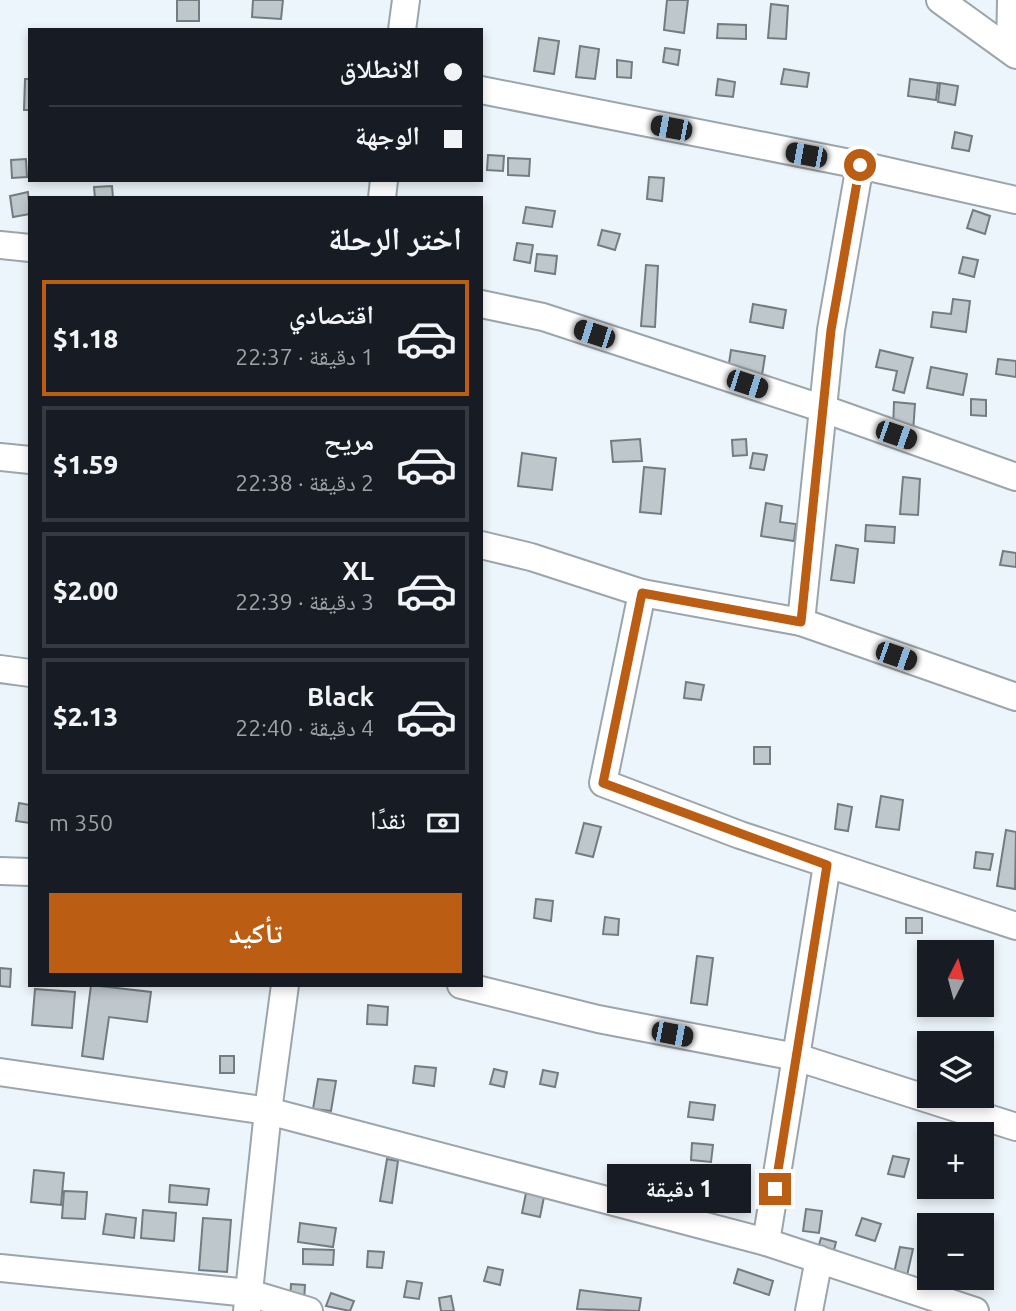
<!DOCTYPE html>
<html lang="ar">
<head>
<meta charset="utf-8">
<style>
	body { margin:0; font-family:Ubuntu,"Noto Naskh Arabic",sans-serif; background:#242831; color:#f1f3f6; direction:rtl; height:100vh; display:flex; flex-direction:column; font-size:26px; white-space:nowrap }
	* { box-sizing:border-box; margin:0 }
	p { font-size:23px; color:#9ea1a6 }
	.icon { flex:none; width:38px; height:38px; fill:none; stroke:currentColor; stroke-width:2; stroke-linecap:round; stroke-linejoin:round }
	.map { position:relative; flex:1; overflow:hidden; direction:ltr }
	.details { position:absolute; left:28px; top:196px; width:455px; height:791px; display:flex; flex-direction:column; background:#171b24; border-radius:0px; box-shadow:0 4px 10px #0003; direction:rtl }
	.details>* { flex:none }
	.top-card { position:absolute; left:28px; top:28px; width:455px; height:154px; border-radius:0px; box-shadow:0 4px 10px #0003; direction:rtl; display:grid; align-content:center; height:154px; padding:0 21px; background:#171b24 }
	.needle { width:46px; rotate:6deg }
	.controls { position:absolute; left:917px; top:940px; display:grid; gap:14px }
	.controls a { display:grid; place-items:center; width:77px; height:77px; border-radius:0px; background:#171b24; box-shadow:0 4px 10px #0003; font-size:35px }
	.end { position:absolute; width:32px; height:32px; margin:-16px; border:9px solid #bb5d12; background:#fff; box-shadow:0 0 0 4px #fff }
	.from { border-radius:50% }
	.bubble { position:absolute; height:49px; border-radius:0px; background:#171b24; box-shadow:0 4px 10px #0003; font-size:23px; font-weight:800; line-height:49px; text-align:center; direction:rtl }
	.car { position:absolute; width:21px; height:42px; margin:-21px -10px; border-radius:9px; box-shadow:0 0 5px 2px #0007; background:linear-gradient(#222 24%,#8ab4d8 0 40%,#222 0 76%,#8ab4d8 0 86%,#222 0) }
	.top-card b { display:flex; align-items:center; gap:24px; height:66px; font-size:26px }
	.top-card b+b { border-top:2px solid #363941 }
	.top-card i { width:18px; height:18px; background:#f1f3f6 }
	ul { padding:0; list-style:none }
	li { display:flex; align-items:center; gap:21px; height:116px; margin:0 14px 10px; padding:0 7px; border:4px solid #363941; border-radius:0px }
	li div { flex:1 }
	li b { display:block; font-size:26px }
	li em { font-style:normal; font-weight:800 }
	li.on { border-color:#bb5d12 }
	li>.icon { width:63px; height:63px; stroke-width:1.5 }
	h2 { padding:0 21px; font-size:32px; line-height:84px }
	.pay { display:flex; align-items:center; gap:18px; height:77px; padding:0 21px; font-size:26px }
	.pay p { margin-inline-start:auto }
	.button { display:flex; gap:14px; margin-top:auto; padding:14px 21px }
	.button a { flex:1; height:80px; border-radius:0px; background:#bb5d12; color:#fff; font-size:28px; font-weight:800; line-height:80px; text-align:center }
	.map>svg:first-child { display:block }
</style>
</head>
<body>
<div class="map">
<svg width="1016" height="1311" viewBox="0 0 1016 1311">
	<rect width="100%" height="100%" fill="#ecf5fb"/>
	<g fill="#bec7cc" stroke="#737c80" stroke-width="2">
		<rect x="177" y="0" width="22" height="21"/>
		<path d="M253,0H283L281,19L252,17Z"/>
		<path d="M667,0H688L684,33L664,30Z"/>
		<path d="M771,4L788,6L786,39L768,38Z"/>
		<path d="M718,24L746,25V39L717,38Z"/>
		<path d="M539,38L559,41L554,74L534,71Z"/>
		<path d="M580,46L599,49L595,79L576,77Z"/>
		<path d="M665,48L680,50L678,65L663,62Z"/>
		<path d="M617,60L632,62L631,78L617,77Z"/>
		<path d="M784,69L809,73L807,87L781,84Z"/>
		<path d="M25,79H30V110H24Z"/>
		<path d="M718,79L735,82L733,97L716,95Z"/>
		<path d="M910,79L938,83L936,100L908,96Z"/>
		<path d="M940,83L958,86L955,105L938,102Z"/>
		<path d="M955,132L972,136L969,151L952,148Z"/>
		<path d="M488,155L504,156L503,171L487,170Z"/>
		<path d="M508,158L530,159L529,176L508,175Z"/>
		<path d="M26,159L27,177L12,178L11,160Z"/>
		<path d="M649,177L664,178L662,201L647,199Z"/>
		<path d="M112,186L113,198H95L94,187Z"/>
		<path d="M28,192L30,214L13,217L10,196Z"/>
		<path d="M526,207L555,211L552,227L523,223Z"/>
		<path d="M973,210L990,216L985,234L967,228Z"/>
		<path d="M602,230L620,234L615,250L598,245Z"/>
		<path d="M517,243L533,245L530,263L514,260Z"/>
		<path d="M537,254L557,256L555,274L535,271Z"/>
		<path d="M963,257L978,260L974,277L959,273Z"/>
		<path d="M646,265L658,266L655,327L641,326Z"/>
		<path d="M953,299L970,301L966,332L931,327L933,312L951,314Z"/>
		<path d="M753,304L786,310L783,328L750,322Z"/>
		<path d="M731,350L765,356L762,375L728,370Z"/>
		<path d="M880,350L913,358L904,393L893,390L897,371L876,367Z"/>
		<path d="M998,359L1016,361V377L996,374Z"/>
		<path d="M931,367L967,374L963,395L927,388Z"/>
		<path d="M971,399L986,400V416L971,415Z"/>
		<path d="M894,402L915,404L913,432L893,430Z"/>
		<path d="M640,439L642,461L613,462L611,441Z"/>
		<path d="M746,439L747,455L733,456L732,440Z"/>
		<path d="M522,453L556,458L552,490L518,486Z"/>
		<path d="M753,453L767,455L764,470L750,468Z"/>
		<path d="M644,467L665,469L661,514L640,512Z"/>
		<path d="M903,477L920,479L918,515L900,514Z"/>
		<path d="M766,503L782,506L780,522L796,524L794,541L761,536Z"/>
		<path d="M866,525L895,527L894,543L865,541Z"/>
		<path d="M836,545L858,549L854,583L831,580Z"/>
		<path d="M1003,551L1016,553V567L1000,565Z"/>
		<path d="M686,682L704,685L701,700L684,698Z"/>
		<rect x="754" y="747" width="16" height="17"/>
		<path d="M881,796L903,800L899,830L876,827Z"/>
		<path d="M19,803L30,805V823L16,821Z"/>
		<path d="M838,804L852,807L848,831L835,829Z"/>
		<path d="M584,823L601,827L593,857L576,853Z"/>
		<path d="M1006,830L1016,832L1015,889L997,886Z"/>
		<path d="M976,852L993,854L990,870L974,868Z"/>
		<path d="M536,899L553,901L551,921L534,918Z"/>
		<path d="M605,917L619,919L618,935L603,934Z"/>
		<rect x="906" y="918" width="16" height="15"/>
		<path d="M697,956L713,958L707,1005L691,1003Z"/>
		<path d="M0,968L11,969L10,987L0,986Z"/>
		<path d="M91,985L151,992L147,1022L109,1017L103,1059L82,1056Z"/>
		<path d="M35,989L75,992L72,1028L32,1025Z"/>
		<path d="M368,1005L388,1007L387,1025L367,1024Z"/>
		<rect x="220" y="1056" width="14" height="17"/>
		<path d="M415,1066L436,1068L434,1086L413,1083Z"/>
		<path d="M494,1069L507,1072L504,1087L490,1084Z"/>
		<path d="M543,1070L558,1073L555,1087L540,1084Z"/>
		<path d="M318,1079L336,1081L331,1111L313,1109Z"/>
		<path d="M690,1102L715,1105L713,1120L688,1117Z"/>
		<path d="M692,1143L713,1145L711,1162L691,1160Z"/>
		<path d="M893,1156L909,1159L904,1177L888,1174Z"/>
		<path d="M387,1159L398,1161L392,1203L380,1201Z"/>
		<path d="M637,1169L678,1184L669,1206L629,1190Z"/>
		<path d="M34,1170L64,1173L61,1205L31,1202Z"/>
		<path d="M170,1185L209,1189L207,1205L169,1202Z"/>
		<path d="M64,1191L87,1192L85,1219L62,1218Z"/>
		<path d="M526,1193L544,1197L540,1217L522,1213Z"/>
		<path d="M806,1209L822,1211L819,1233L803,1231Z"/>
		<path d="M143,1210L176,1213L174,1241L141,1238Z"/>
		<path d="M106,1214L136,1218L134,1238L103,1234Z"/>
		<path d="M203,1218L231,1220L227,1272L199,1270Z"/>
		<path d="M862,1218L881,1224L875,1241L856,1235Z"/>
		<path d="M300,1223L336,1228L333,1247L298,1242Z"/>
		<path d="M821,1238L836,1242L832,1258L816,1255Z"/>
		<path d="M900,1247L913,1249L906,1280L893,1277Z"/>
		<path d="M303,1249L334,1250L333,1265L303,1264Z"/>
		<path d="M368,1251L384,1252L382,1268L367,1267Z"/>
		<path d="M488,1267L503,1270L500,1285L484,1281Z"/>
		<path d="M738,1269L773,1281L769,1295L734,1283Z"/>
		<path d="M407,1281L422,1283L419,1299L404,1297Z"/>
		<path d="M291,1284L305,1285L304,1301L290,1300Z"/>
		<path d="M580,1290L641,1298L639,1311L577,1309Z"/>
		<path d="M331,1293L354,1301L350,1311L326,1306Z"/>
		<path d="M451,1296L454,1311H441L439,1298Z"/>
	</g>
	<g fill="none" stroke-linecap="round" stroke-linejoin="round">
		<g stroke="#9ca5aa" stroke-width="30">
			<g id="minor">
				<path d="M940,0L1016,55"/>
				<path d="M402,30L406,0"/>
				<path d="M1010,50L1011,0"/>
				<path d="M481,90L860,165L1016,200"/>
				<path d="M382,198L384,180"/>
				<path d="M0,245L30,248"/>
				<path d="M481,304L543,317L824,409L1016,477"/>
				<path d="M0,457L30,460"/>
				<path d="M481,545L531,557L642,593L801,622L1016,697"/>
				<path d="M642,593L603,783L740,835L1016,926"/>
				<path d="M801,622L831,330L860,165"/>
				<path d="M0,669L30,673"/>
				<path d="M0,871L30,872"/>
				<path d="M461,985L598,1019L796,1057L1016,1127"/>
				<path d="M0,1072L268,1111L766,1242L975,1311"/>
				<path d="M766,1242L827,865"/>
				<path d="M0,1268L249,1293L309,1311"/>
				<path d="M247,1311L268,1111L285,985"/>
				<path d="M809,1311L819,1259"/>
			</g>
		</g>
		<use href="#minor" stroke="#fff" stroke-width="26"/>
	</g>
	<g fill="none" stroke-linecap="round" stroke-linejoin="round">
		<path stroke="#bb5d12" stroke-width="9" d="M775,1189L827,865L603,783L642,593L801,622L831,330L860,165"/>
	</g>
</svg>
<div class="controls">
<a><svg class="needle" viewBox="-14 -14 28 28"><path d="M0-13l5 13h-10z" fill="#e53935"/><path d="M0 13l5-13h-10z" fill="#9ea1a6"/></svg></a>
<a><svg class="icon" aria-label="layers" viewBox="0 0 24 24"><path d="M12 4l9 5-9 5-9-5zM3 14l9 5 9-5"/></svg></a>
<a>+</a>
<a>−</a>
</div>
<i class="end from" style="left:860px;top:165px"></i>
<i class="end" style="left:775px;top:1189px"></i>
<div class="bubble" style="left:607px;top:1164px;width:144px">1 دقيقة</div>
<i class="car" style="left:671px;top:128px;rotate:281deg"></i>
<i class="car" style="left:806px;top:155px;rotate:281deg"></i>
<i class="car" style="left:594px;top:334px;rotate:288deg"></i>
<i class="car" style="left:747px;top:384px;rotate:108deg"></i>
<i class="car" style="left:896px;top:435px;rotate:109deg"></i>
<i class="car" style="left:896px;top:656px;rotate:109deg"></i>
<i class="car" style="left:672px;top:1034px;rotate:101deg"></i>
<div class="top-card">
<b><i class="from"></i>الانطلاق</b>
<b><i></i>الوجهة</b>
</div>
<section class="details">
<h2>اختر الرحلة</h2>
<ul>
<li class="on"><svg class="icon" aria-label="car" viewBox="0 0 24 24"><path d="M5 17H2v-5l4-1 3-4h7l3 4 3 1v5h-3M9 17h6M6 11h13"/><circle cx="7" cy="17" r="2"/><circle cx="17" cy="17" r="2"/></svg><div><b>اقتصادي</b><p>1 دقيقة · 22:37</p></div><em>$1.18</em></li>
<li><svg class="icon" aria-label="car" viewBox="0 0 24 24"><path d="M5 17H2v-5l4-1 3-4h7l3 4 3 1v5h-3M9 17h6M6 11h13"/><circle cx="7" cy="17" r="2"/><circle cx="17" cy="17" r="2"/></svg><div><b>مريح</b><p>2 دقيقة · 22:38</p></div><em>$1.59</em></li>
<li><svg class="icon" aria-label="car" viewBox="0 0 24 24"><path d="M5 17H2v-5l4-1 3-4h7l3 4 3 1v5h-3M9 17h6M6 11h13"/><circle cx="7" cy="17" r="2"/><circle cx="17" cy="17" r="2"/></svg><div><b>XL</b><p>3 دقيقة · 22:39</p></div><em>$2.00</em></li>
<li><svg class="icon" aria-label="car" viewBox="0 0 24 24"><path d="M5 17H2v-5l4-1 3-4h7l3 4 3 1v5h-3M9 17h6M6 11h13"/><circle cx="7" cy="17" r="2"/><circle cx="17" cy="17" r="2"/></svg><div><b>Black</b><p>4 دقيقة · 22:40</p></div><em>$2.13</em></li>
</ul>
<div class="pay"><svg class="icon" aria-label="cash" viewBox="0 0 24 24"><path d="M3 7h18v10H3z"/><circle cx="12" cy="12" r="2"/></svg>نقدًا<p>350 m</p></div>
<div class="button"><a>تأكيد</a></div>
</section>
</div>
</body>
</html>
